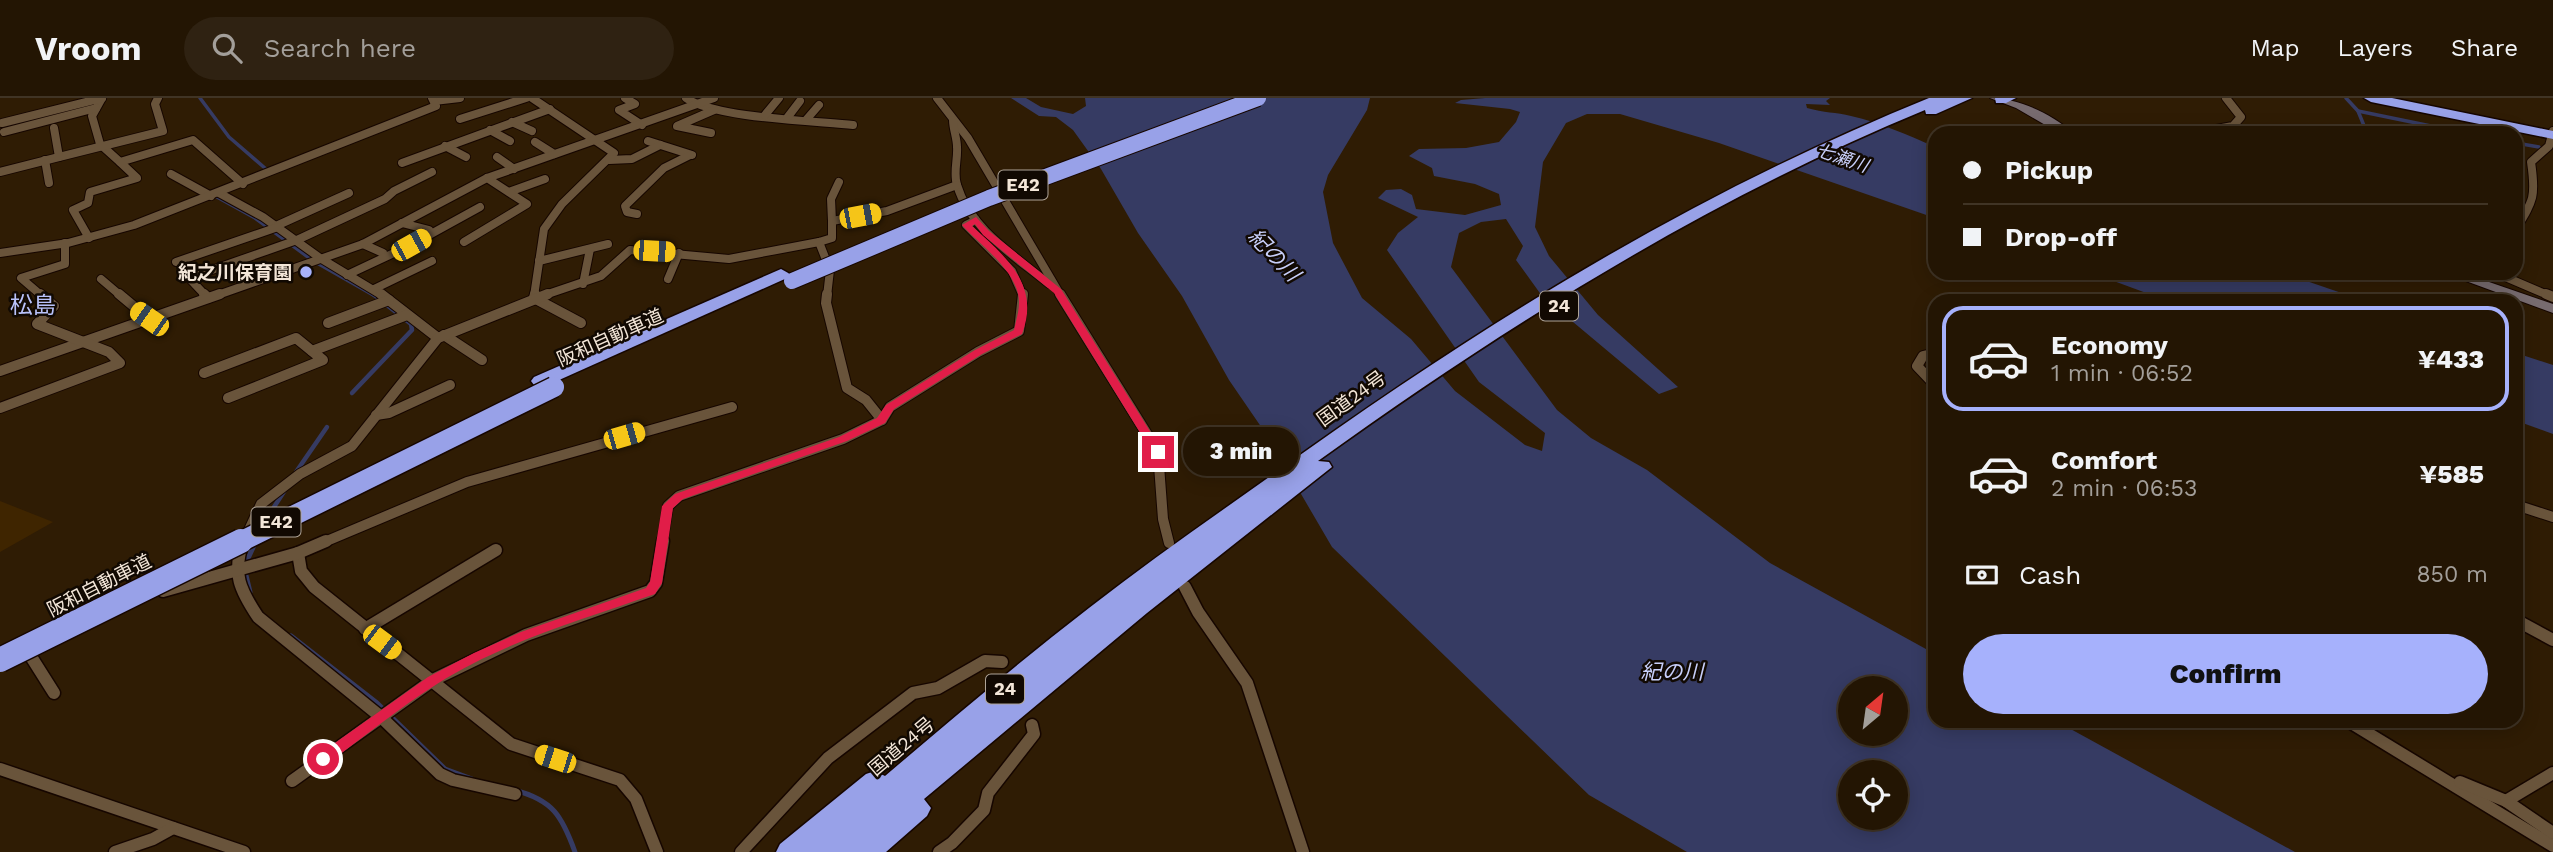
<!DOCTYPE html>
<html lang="en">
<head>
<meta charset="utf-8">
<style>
	body { margin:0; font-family:"Work Sans","Noto Sans JP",sans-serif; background:#2f2212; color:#f1f3f6; height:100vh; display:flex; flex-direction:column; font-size:26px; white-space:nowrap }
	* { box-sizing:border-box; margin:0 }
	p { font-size:23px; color:#a39f9a }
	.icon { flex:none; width:38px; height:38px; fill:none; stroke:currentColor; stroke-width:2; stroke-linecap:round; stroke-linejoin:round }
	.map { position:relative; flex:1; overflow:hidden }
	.details { position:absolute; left:1928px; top:196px; width:595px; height:434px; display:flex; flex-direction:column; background:#231503; border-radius:21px; box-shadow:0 4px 18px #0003,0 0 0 2px #403425 }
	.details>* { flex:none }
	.top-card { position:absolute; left:1928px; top:28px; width:595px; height:154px; border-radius:21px; box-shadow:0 4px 18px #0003,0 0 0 2px #403425; display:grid; align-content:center; height:154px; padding:0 35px; background:#231503 }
	.needle { width:46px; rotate:29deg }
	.controls { position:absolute; left:1838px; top:578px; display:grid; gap:14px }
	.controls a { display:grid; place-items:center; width:70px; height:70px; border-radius:50%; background:#231503; box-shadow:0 4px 18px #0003,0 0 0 2px #403425; font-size:35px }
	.end { position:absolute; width:32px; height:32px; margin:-16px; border:9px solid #e11d48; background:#fff; box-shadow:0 0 0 4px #fff }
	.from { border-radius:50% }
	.bubble { position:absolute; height:49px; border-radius:24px; background:#231503; box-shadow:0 4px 18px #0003,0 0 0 2px #403425; font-size:23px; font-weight:800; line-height:49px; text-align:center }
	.car { position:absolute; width:21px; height:42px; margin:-21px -10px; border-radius:9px; box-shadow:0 0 5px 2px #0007; background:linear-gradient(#f5c518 24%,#345 0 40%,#f5c518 0 76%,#345 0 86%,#f5c518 0) }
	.top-card b { display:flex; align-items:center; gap:24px; height:66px; font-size:26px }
	.top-card b+b { border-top:2px solid #403425 }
	.top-card i { width:18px; height:18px; background:#f1f3f6 }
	ul { padding:12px 0 0; list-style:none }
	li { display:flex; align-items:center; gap:21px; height:105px; margin:0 14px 10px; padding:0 21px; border:4px solid transparent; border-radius:21px }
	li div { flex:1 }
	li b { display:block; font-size:26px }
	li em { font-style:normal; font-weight:800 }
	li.current { border-color:#a6b1fc }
	li>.icon { width:63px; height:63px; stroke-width:1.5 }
	.pay { display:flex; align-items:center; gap:18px; height:77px; padding:0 35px; font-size:26px }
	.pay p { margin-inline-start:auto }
	.primary-button { display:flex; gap:14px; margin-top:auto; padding:14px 35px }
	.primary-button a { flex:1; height:80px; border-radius:42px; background:#a6b1fc; color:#111; font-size:28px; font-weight:800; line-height:80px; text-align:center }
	header { display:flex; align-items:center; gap:42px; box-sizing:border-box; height:98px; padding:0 35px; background:#231503; border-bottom:2px solid #403425 }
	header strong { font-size:33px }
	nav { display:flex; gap:38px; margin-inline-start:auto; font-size:24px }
	.search { width:490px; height:63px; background:#2f2212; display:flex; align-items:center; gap:18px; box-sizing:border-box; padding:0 24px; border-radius:38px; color:#a39f9a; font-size:26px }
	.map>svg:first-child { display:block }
</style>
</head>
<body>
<header>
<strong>Vroom</strong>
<div class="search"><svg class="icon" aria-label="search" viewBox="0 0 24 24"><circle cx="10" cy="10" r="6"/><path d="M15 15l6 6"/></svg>Search here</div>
<nav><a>Map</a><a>Layers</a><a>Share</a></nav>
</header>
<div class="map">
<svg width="2553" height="754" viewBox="0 0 2553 754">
	<rect width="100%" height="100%" fill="#2f1c04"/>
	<path fill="#3f2500" d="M0,403L53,424L0,454Z"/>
	<g fill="#363b63" fill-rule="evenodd">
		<path d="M1011,0H1026L1041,9L1073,16L1086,8L1085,0H1370L1367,12L1328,77L1323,94L1333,145L1362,200L1411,241L1455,293L1525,347L1542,353L1545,335L1479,284L1387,152L1398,135L1418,119L1378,100L1386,92L1401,91L1412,97L1416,111L1465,117L1501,107L1499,96L1475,86L1434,78L1432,70L1409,58L1419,51L1466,50L1499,44L1516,24L1520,14L1510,11L1455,5L1461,2L1485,0H1830L1826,3L1830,7L1806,6L1807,10C1824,15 1836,14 1851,18C1881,25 1908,37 1935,49V120L1719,45L1620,16H1587L1566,25L1543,64L1535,129L1549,158L1598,217L1678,289L1659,296L1542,198L1516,162L1523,148L1506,121L1481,124L1459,135L1451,169L1557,312L1591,340L1647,372L1770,465L1935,556L1936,623H2056L2295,754H1687L1589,697L1332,449L1266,336L1229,282L1182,198L1138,135L1101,71L1073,32L1056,19L1039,18ZM1850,590H1895V635H1850ZM1850,674H1895V719H1850Z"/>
		<path d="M2092,175H2283L2365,203H2168Z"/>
		<path d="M2516,255L2553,267V336L2517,323Z"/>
	</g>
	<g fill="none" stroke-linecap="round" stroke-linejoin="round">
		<g stroke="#363b63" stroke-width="3.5">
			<path d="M200,0L229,39L266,71L265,74"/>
			<path d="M2346,0L2358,13L2367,35"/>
			<path d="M2358,13L2465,35"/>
			<path d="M2516,45L2539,49"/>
			<path d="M216,95L217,99L255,120L312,162"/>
			<path d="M2516,105L2523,106"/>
			<path d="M317,165L375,198"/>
		</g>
		<g stroke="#363b63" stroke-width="4.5">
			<path d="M352,295L412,232L411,226L373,196"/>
			<path d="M296,374L327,329"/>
			<path d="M265,423L285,392"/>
		</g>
		<g stroke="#363b63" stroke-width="5">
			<path d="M250,494L244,469L256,443"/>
			<path d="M291,538L377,605L445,671L472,681"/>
			<path d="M514,692C553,702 562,718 575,754"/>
		</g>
		<g stroke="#160600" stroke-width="10">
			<g id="street-far2">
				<path d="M102,0L92,18L100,46L120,64L193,42L243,86"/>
				<path d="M532,0L614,55L562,106L544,131L534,198"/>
				<path d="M625,0L635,6L619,12L642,27"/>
				<path d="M686,0C714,20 815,23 853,27"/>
				<path d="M937,0L968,40L1061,198"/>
				<path d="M434,3L460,0"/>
				<path d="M765,17L779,0"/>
				<path d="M787,20L800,3"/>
				<path d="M460,21L526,0"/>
				<path d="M806,22L819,7"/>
				<path d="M953,22C953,31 957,40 957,49C958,61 953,75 957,87C970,131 1015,158 1049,186"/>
				<path d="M512,24L532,33"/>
				<path d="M2,25L102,0"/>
				<path d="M490,32L510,43"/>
				<path d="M4,34L96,10"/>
				<path d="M711,35L677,28L714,12"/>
				<path d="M2210,35L2211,32L2233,28L2241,19L2226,0"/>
				<path d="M648,43L692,57"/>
				<path d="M535,44L554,56"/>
				<path d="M445,48L466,59"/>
				<path d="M59,59L163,33L155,6L158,0"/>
				<path d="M497,59L514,71"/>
				<path d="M45,62L49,85"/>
				<path d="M609,62L632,61L660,47"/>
				<path d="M402,65L550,11"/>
				<path d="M0,74L59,59L54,30"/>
				<path d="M171,76L211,98"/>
				<path d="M509,94L545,81"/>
				<path d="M219,95L263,119L320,160L383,198"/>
				<path d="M637,116L627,114L625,108L664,70L690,57"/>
				<path d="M976,122L966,127L1012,173L1023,198"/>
				<path d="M832,123L831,101L839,84"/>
				<path d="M402,125L429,132"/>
				<path d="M276,128L349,95"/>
				<path d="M2516,131C2534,102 2536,98 2531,64L2549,48L2553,33"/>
				<path d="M89,140L73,112L88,105L90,94L137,80L120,64"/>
				<path d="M464,144L527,106L487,80"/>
				<path d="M819,144L830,172L827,198"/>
				<path d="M363,146L383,155"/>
				<path d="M0,155L68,145L134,127L436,8L432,0"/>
				<path d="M539,163L608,146"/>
				<path d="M176,164L278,129"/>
				<path d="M2496,175L2550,198"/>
				<path d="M347,177L411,147L480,109"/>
				<path d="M101,181L121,198"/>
				<path d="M668,181L679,155"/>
				<path d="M583,186L590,151"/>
				<path d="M374,191L432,163"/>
				<path d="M42,198L21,180L65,166V145"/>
				<path d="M206,198L189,180L297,142L385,101L394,93L432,74"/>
				<path d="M215,198L363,146L487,80L714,0"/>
				<path d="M542,198L601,178L630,152L729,161L819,144L832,140V123L887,113L957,87"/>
			</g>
		</g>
		<g stroke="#160600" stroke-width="12">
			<g id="street-far1">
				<path d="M119,196L149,221"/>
				<path d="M204,196L208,200"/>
				<path d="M381,196L438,240"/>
				<path d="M827,196L826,205L847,290L866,302L882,322"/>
				<path d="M1060,196L1158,354L1163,421L1169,445"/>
				<path d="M2546,196L2553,199"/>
				<path d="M534,200L535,196"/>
				<path d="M534,200L581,225"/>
				<path d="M328,225L389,202"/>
				<path d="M444,237L482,262"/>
				<path d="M312,253L407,217"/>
				<path d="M1936,255L1923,258L1917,268L1936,288"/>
				<path d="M0,273L220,196"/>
				<path d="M204,275L296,240L323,262L228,300"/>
				<path d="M0,310L120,265L109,254L37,226L54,208L40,196"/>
				<path d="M376,317L389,315L450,287"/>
				<path d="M2516,407L2553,419"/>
				<path d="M243,445L261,406L300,376L352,348L438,240L548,196"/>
				<path d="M322,445L467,384L732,309"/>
				<path d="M662,445L668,408L679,398L843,341L882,322L890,309L978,254L1019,233L1023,196"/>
			</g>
		</g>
		<g stroke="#160600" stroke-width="15">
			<g id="street">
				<path d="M243,443C232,476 240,492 258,519L381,619L440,676L453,682L515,696"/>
				<path d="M298,455L301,473L314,489L511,646L620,682L636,701L657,754"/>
				<path d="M1185,489L1198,514L1247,585L1303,754"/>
				<path d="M163,493L298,455L326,443"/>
				<path d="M2516,522L2553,542"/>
				<path d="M365,531L496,452"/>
				<path d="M30,557L54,595"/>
				<path d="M2348,623L2553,748"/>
				<path d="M0,671L244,754"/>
				<path d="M292,683L433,582L526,537L650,493L656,485L663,443"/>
				<path d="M2460,684L2506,703L2553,675"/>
				<path d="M2506,703L2553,735"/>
				<path d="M115,754L153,741L173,730"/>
				<path d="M741,754L828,660L913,595L938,590L985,563L1002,564"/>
				<path d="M939,754L952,745L984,712L988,695L1034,636L1032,627"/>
			</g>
		</g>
		<g stroke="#160600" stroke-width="2">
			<g id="secondary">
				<path d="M1990,0C2018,0 2052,16 2073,35H2059L2016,10Z"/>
				<path d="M2444,175H2463L2553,206V215Z"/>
			</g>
		</g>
		<g stroke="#160600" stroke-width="3">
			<g id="highway">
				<path d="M1929,0H1972L1936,16H1926L1925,12C1707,102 1509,226 1318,363L1329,364L1332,369L1147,515L924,701L931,710L927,718L886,754H776L780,746L866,676L875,673L885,678C952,621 1019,564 1089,510C1148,464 1210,421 1272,377C1482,226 1688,98 1929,0Z"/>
				<path d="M1995,0H2016L2006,5H1996Z"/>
				<path d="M2364,0H2392L2553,33V41L2371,4Z"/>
				<path d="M781,171L790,176L787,180L548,287H534L531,283L534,279Z"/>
			</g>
		</g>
		<use href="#street-far2" stroke="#69543b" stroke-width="8"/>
		<use href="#street-far1" stroke="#69543b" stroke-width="10"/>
		<use href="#street" stroke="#69543b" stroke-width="12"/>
		<use href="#secondary" fill="#776b6f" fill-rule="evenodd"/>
		<use href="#highway" fill="#98a1e8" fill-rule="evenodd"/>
		<g stroke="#160600" stroke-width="18" stroke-linecap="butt">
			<path id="highway-bridge-far2" d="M792,183L989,100L1258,0"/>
		</g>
		<g stroke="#160600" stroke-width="23" stroke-linecap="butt">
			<path id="highway-bridge-far1" d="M238,445L554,289"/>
		</g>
		<g stroke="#160600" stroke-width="27" stroke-linecap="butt">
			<path id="highway-bridge" d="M0,562L241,443"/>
		</g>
		<use href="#highway-bridge-far2" stroke="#98a1e8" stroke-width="16"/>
		<use href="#highway-bridge-far1" stroke="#98a1e8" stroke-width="20"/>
		<use href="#highway-bridge" stroke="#98a1e8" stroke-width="24"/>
	</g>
	<path fill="#e11d48" d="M976,119L989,133L1061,191L1163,354L1162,356L1152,354L1054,195L983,137L975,126L972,128C1005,158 1041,187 1022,236L982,256L894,311L885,325L847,343L683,401L673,410L662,485L655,496C581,522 503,544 437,586C399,610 364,639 328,665H318V657L428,579L474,555L521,534L646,490L650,484L662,408L675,396L839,339L877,320L886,307L975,252L1014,232C1016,223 1019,214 1019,205C1020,175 980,147 962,127Z"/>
	<circle fill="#a6b1fc" stroke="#110902" stroke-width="2.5" cx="306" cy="174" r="7"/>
	<g text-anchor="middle" stroke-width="5" stroke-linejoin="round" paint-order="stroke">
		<g font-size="18" font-style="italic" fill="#c8cffa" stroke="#110902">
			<text transform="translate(1842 60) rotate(19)" y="6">七瀬川</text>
		</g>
		<g fill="#110902" stroke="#afa498" stroke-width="2">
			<rect x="998.5" y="72.5" width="49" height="29" rx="5"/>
			<rect x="1540" y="193.5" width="38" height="29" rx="5"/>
			<rect x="251.5" y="409.5" width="49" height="29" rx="5"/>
			<rect x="986" y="576.5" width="38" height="29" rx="5"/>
		</g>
		<g font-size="18" font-weight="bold" fill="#f3e6d8">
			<text x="1023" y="93">E42</text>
			<text x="1559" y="214">24</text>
			<text x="276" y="430">E42</text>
			<text x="1005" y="597">24</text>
		</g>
		<g font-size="19" font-weight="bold" fill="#f3e6d8" stroke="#110902" text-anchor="end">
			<text x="292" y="181">紀之川保育園</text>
		</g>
		<g font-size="19" fill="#f3e6d8" stroke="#110902">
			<text transform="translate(610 239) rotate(-24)" y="7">阪和自動車道</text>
			<text transform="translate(1351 300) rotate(-36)" y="7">国道24号</text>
			<text transform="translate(99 487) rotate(-27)" y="7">阪和自動車道</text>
			<text transform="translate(901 648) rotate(-40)" y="7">国道24号</text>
		</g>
		<g font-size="21" font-style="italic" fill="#c8cffa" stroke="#110902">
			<text transform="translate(1274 157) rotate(46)" y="7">紀の川</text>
			<text x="1672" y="581">紀の川</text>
		</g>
		<g font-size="23" fill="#b9c2fa" stroke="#110902">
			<text x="33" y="215">松島</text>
		</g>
	</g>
</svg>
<div class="controls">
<a><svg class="needle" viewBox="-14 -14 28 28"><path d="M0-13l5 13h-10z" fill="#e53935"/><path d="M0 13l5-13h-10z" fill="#a39f9a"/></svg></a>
<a><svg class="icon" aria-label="locate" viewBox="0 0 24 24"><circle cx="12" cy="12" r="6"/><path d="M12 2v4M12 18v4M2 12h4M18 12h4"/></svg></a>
</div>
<i class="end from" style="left:323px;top:661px"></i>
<i class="end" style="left:1158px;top:354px"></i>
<div class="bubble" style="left:1183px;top:329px;width:116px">3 min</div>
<i class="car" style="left:860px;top:118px;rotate:79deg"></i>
<i class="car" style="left:411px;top:147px;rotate:61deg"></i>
<i class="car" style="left:654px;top:153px;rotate:93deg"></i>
<i class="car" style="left:149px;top:221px;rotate:305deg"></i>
<i class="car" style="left:624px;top:338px;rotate:74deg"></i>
<i class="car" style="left:382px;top:544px;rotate:127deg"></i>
<i class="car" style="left:555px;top:661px;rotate:288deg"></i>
<div class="top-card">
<b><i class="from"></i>Pickup</b>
<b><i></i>Drop-off</b>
</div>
<section class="details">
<ul>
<li class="current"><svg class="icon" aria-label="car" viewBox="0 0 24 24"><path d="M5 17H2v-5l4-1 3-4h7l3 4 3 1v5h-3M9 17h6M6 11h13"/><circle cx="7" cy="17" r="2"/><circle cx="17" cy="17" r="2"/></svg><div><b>Economy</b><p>1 min · 06:52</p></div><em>¥433</em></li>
<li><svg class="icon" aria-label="car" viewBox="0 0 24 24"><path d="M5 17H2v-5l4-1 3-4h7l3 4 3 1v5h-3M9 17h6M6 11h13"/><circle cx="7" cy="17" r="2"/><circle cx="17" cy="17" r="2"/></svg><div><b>Comfort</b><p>2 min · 06:53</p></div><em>¥585</em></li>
</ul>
<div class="pay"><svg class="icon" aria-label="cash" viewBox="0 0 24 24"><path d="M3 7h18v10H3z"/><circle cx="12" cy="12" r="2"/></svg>Cash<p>850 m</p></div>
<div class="primary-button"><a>Confirm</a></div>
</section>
</div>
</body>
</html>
